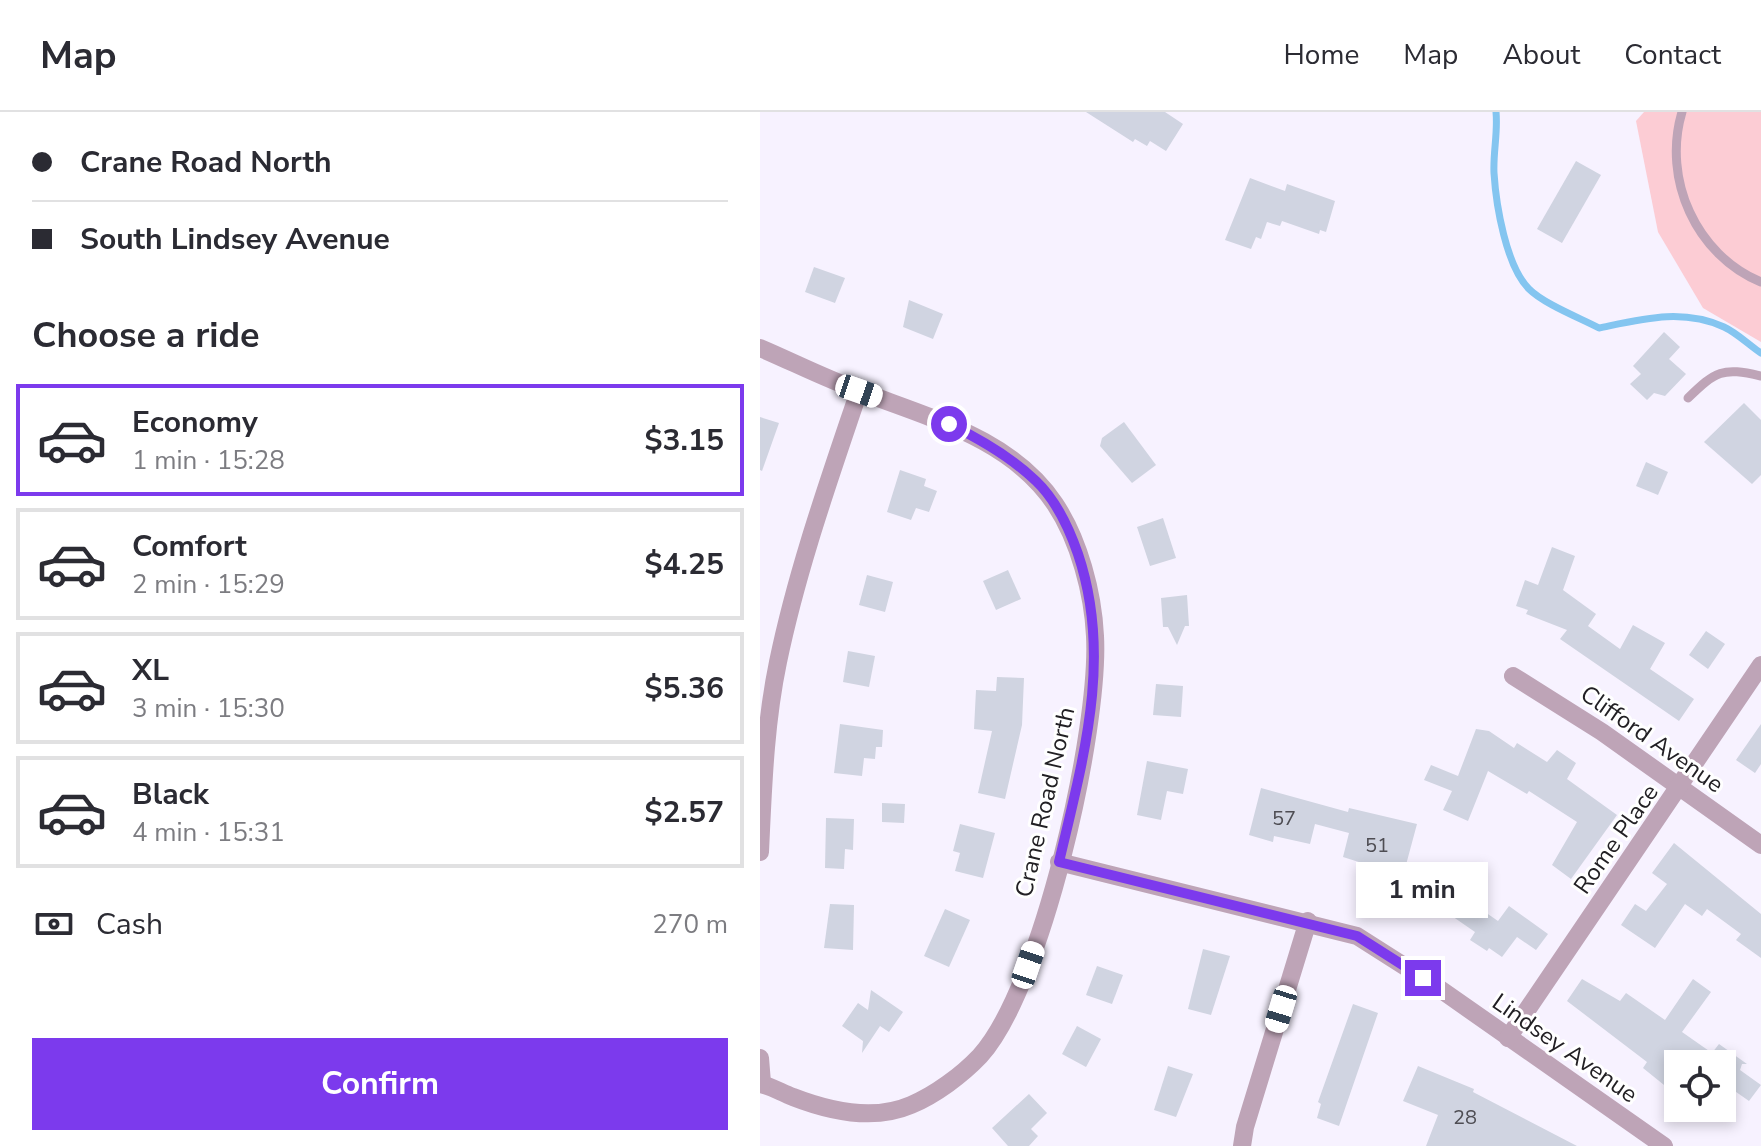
<!DOCTYPE html>
<html lang="en">
<head>
<meta charset="utf-8">
<style>
	body { margin:0; font-family:"Nunito Sans",sans-serif; background:#f2f2f3; color:#2b2b33; height:100vh; display:flex; flex-direction:column; font-size:30px; white-space:nowrap }
	* { box-sizing:border-box; margin:0 }
	p { font-size:26px; color:#7c7c81 }
	.icon { flex:none; width:44px; height:44px; fill:none; stroke:currentColor; stroke-width:2; stroke-linecap:round; stroke-linejoin:round }
	.map { position:relative; flex:1; overflow:hidden }
	.drawer { display:flex; flex-direction:column; background:#fff; width:760px }
	.drawer>* { flex:none }
	.guide { display:grid; align-content:center; height:176px; padding:0 32px; background:#fff }
	.controls { position:absolute; left:904px; top:938px; display:grid; gap:16px }
	.controls a { display:grid; place-items:center; width:72px; height:72px; border-radius:0px; background:#fff; box-shadow:0 4px 12px #0003; font-size:40px }
	.end { position:absolute; width:36px; height:36px; margin:-18px; border:10px solid #7c3aed; background:#fff; box-shadow:0 0 0 4px #fff }
	.from { border-radius:50% }
	.bubble { position:absolute; height:56px; border-radius:0px; background:#fff; box-shadow:0 4px 12px #0003; font-size:26px; font-weight:700; line-height:56px; text-align:center }
	.car { position:absolute; width:24px; height:48px; margin:-24px -12px; border-radius:10px; box-shadow:0 0 6px 2px #0007; background:linear-gradient(#fff 24%,#345 0 40%,#fff 0 76%,#345 0 86%,#fff 0) }
	.guide b { display:flex; align-items:center; gap:28px; height:76px; font-size:30px }
	.guide b+b { border-top:2px solid #e1e1e2 }
	.guide i { width:20px; height:20px; background:#2b2b33 }
	ul { padding:0; list-style:none }
	li { display:flex; align-items:center; gap:24px; height:112px; margin:0 16px 12px; padding:0 16px; border:4px solid #e1e1e2; border-radius:0px }
	li div { flex:1 }
	li b { display:block; font-size:30px }
	li em { font-style:normal; font-weight:700 }
	li.active { border-color:#7c3aed }
	li>.icon { width:72px; height:72px; stroke-width:1.5 }
	h2 { padding:0 32px; font-size:36px; line-height:96px }
	.pay { display:flex; align-items:center; gap:20px; height:88px; padding:0 32px; font-size:30px }
	.pay p { margin-inline-start:auto }
	.cta { display:flex; gap:16px; margin-top:auto; padding:16px 32px }
	.cta a { flex:1; height:92px; border-radius:0px; background:#7c3aed; color:#fff; font-size:32px; font-weight:700; line-height:92px; text-align:center }
	header { display:flex; align-items:center; gap:48px; box-sizing:border-box; height:112px; padding:0 40px; background:#fff; border-bottom:2px solid #e1e1e2 }
	header strong { font-size:38px }
	nav { display:flex; gap:44px; margin-inline-start:auto; font-size:28px }
	main { display:flex; flex:1; min-height:0 }
	.map>svg:first-child { display:block }
</style>
</head>
<body>
<header>
<strong>Map</strong>
<nav><a>Home</a><a>Map</a><a>About</a><a>Contact</a></nav>
</header>
<main>
<section class="drawer">
<div class="guide">
<b><i class="from"></i>Crane Road North</b>
<b><i></i>South Lindsey Avenue</b>
</div>
<h2>Choose a ride</h2>
<ul>
<li class="active"><svg class="icon" aria-label="car" viewBox="0 0 24 24"><path d="M5 17H2v-5l4-1 3-4h7l3 4 3 1v5h-3M9 17h6M6 11h13"/><circle cx="7" cy="17" r="2"/><circle cx="17" cy="17" r="2"/></svg><div><b>Economy</b><p>1 min · 15:28</p></div><em>$3.15</em></li>
<li><svg class="icon" aria-label="car" viewBox="0 0 24 24"><path d="M5 17H2v-5l4-1 3-4h7l3 4 3 1v5h-3M9 17h6M6 11h13"/><circle cx="7" cy="17" r="2"/><circle cx="17" cy="17" r="2"/></svg><div><b>Comfort</b><p>2 min · 15:29</p></div><em>$4.25</em></li>
<li><svg class="icon" aria-label="car" viewBox="0 0 24 24"><path d="M5 17H2v-5l4-1 3-4h7l3 4 3 1v5h-3M9 17h6M6 11h13"/><circle cx="7" cy="17" r="2"/><circle cx="17" cy="17" r="2"/></svg><div><b>XL</b><p>3 min · 15:30</p></div><em>$5.36</em></li>
<li><svg class="icon" aria-label="car" viewBox="0 0 24 24"><path d="M5 17H2v-5l4-1 3-4h7l3 4 3 1v5h-3M9 17h6M6 11h13"/><circle cx="7" cy="17" r="2"/><circle cx="17" cy="17" r="2"/></svg><div><b>Black</b><p>4 min · 15:31</p></div><em>$2.57</em></li>
</ul>
<div class="pay"><svg class="icon" aria-label="cash" viewBox="0 0 24 24"><path d="M3 7h18v10H3z"/><circle cx="12" cy="12" r="2"/></svg>Cash<p>270 m</p></div>
<div class="cta"><a>Confirm</a></div>
</section>
<div class="map">
<svg width="1001" height="1034" viewBox="0 0 1001 1034">
	<rect width="100%" height="100%" fill="#f7f2ff"/>
	<path fill="#fcccd4" d="M884,0H1001V230L943,196L898,120L876,9Z"/>
	<g fill="none" stroke-linecap="round" stroke-linejoin="round">
		<path stroke="#84c5f0" stroke-width="7" d="M736,0C738,21 733,40 734,61C736,93 746,154 769,177C784,192 820,206 839,216C882,207 922,196 964,215C977,221 989,233 1001,241"/>
	</g>
	<g fill="#d0d4e1">
		<path d="M326,0H405L423,12L406,39L390,29L387,34L375,27L373,30Z"/>
		<path d="M816,49L841,63L802,131L777,117Z"/>
		<path d="M490,66L525,79L527,72L575,89L566,120L560,118L559,122L522,109L520,114L507,110L501,127L496,125L491,137L465,128Z"/>
		<path d="M54,155L85,166L75,191L45,180Z"/>
		<path d="M149,188L183,202L173,227L143,215Z"/>
		<path d="M904,220L920,235L909,247L926,262L905,284L894,281L887,288L870,272L881,262L873,254Z"/>
		<path d="M984,291L1001,308V363L992,372L944,330Z"/>
		<path d="M0,305L19,311L2,359L0,358Z"/>
		<path d="M364,310L396,353L372,371L340,334L342,326Z"/>
		<path d="M886,350L908,360L898,383L876,374Z"/>
		<path d="M140,358L166,367L164,374L177,379L169,400L156,396L151,408L127,400Z"/>
		<path d="M403,406L416,446L390,454L377,415Z"/>
		<path d="M792,435L815,444L803,478L836,502L828,514L860,537L873,513L905,531L890,557L934,587L919,609L800,527L807,518L766,502L768,498L756,494L765,468L778,473Z"/>
		<path d="M248,458L261,487L236,498L223,469Z"/>
		<path d="M107,463L133,470L125,500L99,493Z"/>
		<path d="M427,483L429,514H425L417,533L408,515H403L401,486Z"/>
		<path d="M946,519L965,532L948,557L929,543Z"/>
		<path d="M88,539L115,544L109,575L83,570Z"/>
		<path d="M237,565L264,566L262,613L245,687L218,681L232,619L214,617L216,578L236,579Z"/>
		<path d="M396,572L423,574L421,605L393,603Z"/>
		<path d="M80,612L123,618L122,635H116L115,647L104,646L102,664L74,661Z"/>
		<path d="M1001,612V652L995,661L976,648Z"/>
		<path d="M716,617L729,619L754,636L757,631L787,650L797,638L816,651L807,667L857,703L811,767L792,753L817,710L769,679L767,682L728,659L708,709L683,698L692,679L664,668L671,653L698,664Z"/>
		<path d="M387,649L428,657L423,682L407,679L401,708L377,703Z"/>
		<path d="M501,676L588,700L589,696L657,712L643,764L583,745L589,721L555,712L550,732L514,724L513,730L489,723Z"/>
		<path d="M122,691L145,692L144,711L122,710Z"/>
		<path d="M66,706L94,707L93,738L85,737L84,757L65,756Z"/>
		<path d="M200,712L235,721L223,766L195,759L200,741L193,739Z"/>
		<path d="M914,731L1001,802V846L976,828L981,822L947,797L942,804L925,792L895,836L861,813L875,792L886,799L907,772L892,761Z"/>
		<path d="M705,755L723,768L709,789L738,809L749,794L788,822L776,838L757,825L742,845L729,836L727,839L710,828L715,820L660,782L678,757L695,769Z"/>
		<path d="M70,792L94,793L93,838L64,836Z"/>
		<path d="M185,797L210,808L189,855L164,844Z"/>
		<path d="M443,837L470,844L451,903L428,897Z"/>
		<path d="M337,854L363,863L352,892L326,883Z"/>
		<path d="M822,867L860,889L866,881L905,908L933,867L951,880L922,920L952,941L959,932L987,952H982L980,958L1001,973L989,989L969,975L962,985V952H918V964L909,977L883,956L887,950L807,889Z"/>
		<path d="M111,878L143,900L129,920L120,914L102,941L103,929L82,914L98,891L108,898Z"/>
		<path d="M593,892L618,901L579,1014L557,1006L561,992L558,990Z"/>
		<path d="M317,914L341,927L326,955L302,942Z"/>
		<path d="M408,954L433,962L416,1005L394,998Z"/>
		<path d="M658,954L714,977L713,980L817,1034H666L678,1003L643,989Z"/>
		<path d="M269,982L287,1001L271,1017L278,1024L269,1034H248L232,1016Z"/>
	</g>
	<g fill="none" stroke-linecap="round" stroke-linejoin="round">
		<g stroke="#bea4b7" stroke-width="9">
			<path d="M922,0C902,67 936,143 1001,170"/>
			<path d="M928,286C956,259 962,255 1001,264"/>
		</g>
		<g stroke="#bea4b7" stroke-width="18">
			<path d="M0,236C33,250 66,267 100,279C169,306 251,326 295,392C319,428 333,481 335,524C340,617 282,876 220,944C202,963 175,983 151,993C114,1009 69,999 33,985C22,981 11,974 0,972"/>
			<path d="M753,564L842,620L1001,733"/>
			<path d="M0,740C3,676 5,612 18,550C37,458 69,368 99,279"/>
			<path d="M299,750L597,824L663,866"/>
			<path d="M680,877L904,1034"/>
			<path d="M748,926L1001,553"/>
			<path d="M0,946L2,971"/>
			<path d="M482,1034L485,1015L548,809"/>
		</g>
	</g>
	<g fill="none" stroke-linecap="round" stroke-linejoin="round">
		<path stroke="#7c3aed" stroke-width="10" d="M189,312C220,327 250,344 276,369C297,389 309,416 318,442C353,546 323,647 299,750L597,824L663,866"/>
	</g>
	<g text-anchor="middle" stroke-width="6" stroke-linejoin="round" paint-order="stroke">
		<g font-size="20" fill="#4e4d53">
			<text x="524" y="713">57</text>
			<text x="617" y="740">51</text>
			<text x="705" y="1012">28</text>
		</g>
		<g font-size="24" fill="#222024" stroke="#fff">
			<text transform="translate(892 627) rotate(35)" y="8">Clifford Avenue</text>
			<text transform="translate(285 690) rotate(-77)" y="8">Crane Road North</text>
			<text transform="translate(856 727) rotate(-55)" y="8">Rome Place</text>
			<text transform="translate(805 936) rotate(35)" y="8">Lindsey Avenue</text>
		</g>
	</g>
</svg>
<div class="controls">
<a><svg class="icon" aria-label="locate" viewBox="0 0 24 24"><circle cx="12" cy="12" r="6"/><path d="M12 2v4M12 18v4M2 12h4M18 12h4"/></svg></a>
</div>
<i class="end from" style="left:189px;top:312px"></i>
<i class="end" style="left:663px;top:866px"></i>
<div class="bubble" style="left:596px;top:750px;width:132px">1 min</div>
<i class="car" style="left:99px;top:279px;rotate:109deg"></i>
<i class="car" style="left:268px;top:853px;rotate:19deg"></i>
<i class="car" style="left:521px;top:897px;rotate:197deg"></i>
</div>
</main>
</body>
</html>
